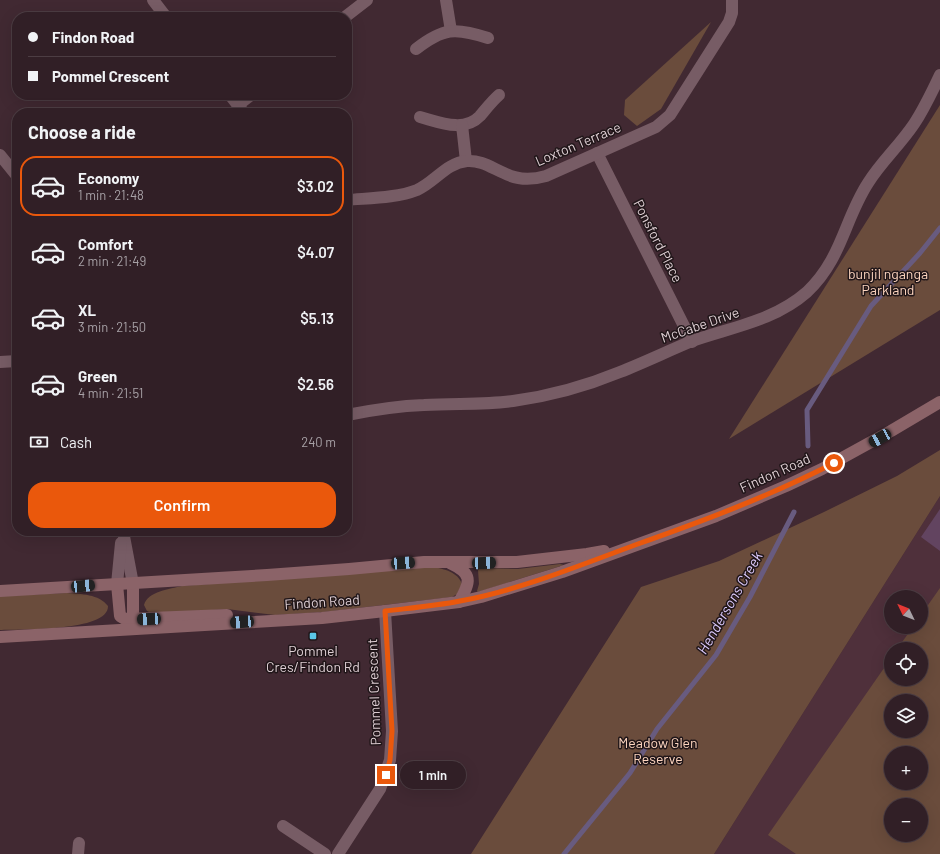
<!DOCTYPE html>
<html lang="en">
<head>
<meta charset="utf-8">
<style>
	body { margin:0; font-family:Barlow,sans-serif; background:#3d2c32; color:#f1f3f6; height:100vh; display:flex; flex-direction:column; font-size:15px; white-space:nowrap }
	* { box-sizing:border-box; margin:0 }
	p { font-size:13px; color:#a8a2a7 }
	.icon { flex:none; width:22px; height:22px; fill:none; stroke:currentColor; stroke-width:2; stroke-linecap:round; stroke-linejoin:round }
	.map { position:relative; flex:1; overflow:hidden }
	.details { position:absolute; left:12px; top:108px; width:340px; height:428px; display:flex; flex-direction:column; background:#311f26; border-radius:16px; box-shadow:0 4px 16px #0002,0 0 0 1px #4c3d43 }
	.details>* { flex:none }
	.hud { position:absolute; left:12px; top:12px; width:340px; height:88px; border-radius:16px; box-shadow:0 4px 16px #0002,0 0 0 1px #4c3d43; display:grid; align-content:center; height:88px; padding:0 16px; background:#311f26 }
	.needle { width:26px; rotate:313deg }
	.tools { position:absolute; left:884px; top:590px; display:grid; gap:8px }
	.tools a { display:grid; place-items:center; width:44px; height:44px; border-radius:50%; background:#311f26; box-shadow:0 4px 16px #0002,0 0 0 1px #4c3d43; font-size:20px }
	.end { position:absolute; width:18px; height:18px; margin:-9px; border:5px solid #ea580c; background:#fff; box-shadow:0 0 0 2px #fff }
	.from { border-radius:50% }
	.bubble { position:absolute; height:28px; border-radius:14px; background:#311f26; box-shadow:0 4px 16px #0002,0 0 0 1px #4c3d43; font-size:13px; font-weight:600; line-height:28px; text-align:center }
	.car { position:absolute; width:12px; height:24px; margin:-12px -6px; border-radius:5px; box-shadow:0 0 3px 1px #0007; background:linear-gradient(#222 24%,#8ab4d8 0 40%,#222 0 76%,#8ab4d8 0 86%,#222 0) }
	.hud b { display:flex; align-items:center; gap:14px; height:38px; font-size:15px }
	.hud b+b { border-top:1px solid #4c3d43 }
	.hud i { width:10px; height:10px; background:#f1f3f6 }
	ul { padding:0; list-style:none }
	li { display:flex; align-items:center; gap:12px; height:60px; margin:0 8px 6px; padding:0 8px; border:2px solid transparent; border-radius:16px }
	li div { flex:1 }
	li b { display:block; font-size:15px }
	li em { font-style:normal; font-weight:600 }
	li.on { border-color:#ea580c }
	li>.icon { width:36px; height:36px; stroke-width:1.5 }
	h2 { padding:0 16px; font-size:18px; line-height:48px }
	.pay { display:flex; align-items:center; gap:10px; height:44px; padding:0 16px; font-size:15px }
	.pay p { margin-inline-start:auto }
	.button { display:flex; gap:8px; margin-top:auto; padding:8px 16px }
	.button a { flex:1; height:46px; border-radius:16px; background:#ea580c; color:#fff; font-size:16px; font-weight:600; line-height:46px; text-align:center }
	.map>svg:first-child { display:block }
</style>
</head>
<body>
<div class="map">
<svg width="940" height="854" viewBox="0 0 940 854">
	<rect width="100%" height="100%" fill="#412932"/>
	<path fill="#4f303b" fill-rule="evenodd" d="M940,496V854H714ZM891,597H921V627H891ZM891,649H921V679H891ZM891,701H921V731H891ZM891,753H921V783H891ZM891,805H921V835H891Z"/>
	<g fill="#6a4c3c" fill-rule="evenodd">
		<path d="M711,22L661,109L637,126L624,115L625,100Z"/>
		<path d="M940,105V310L729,439Z"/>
		<path d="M940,450V496L714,854H471L641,587L719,561L824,512L897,476Z"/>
		<path d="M560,564L564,565L478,592L477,591L479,584L478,570L480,568L518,569Z"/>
		<path d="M433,567C444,569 458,572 462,584L457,594L452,597L324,612L275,615L227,609L153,614L147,611L144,605C148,591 170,589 182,586Z"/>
		<path d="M940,588V854H796L768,835L891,658V679H921V649H897L913,627H921V615ZM891,701H921V731H891ZM891,753H921V783H891ZM891,805H921V835H891Z"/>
		<path d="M67,593C81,594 99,594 108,606C109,632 18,629 0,630V596Z"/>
	</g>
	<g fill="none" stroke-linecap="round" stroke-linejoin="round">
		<g stroke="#685b7f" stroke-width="5">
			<path d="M808,446L807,410L871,306L920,253L940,228"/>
			<path d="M564,854L630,773L657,729L716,655L750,597L794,512"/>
		</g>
	</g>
	<path fill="#624460" d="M940,509V551L921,537Z"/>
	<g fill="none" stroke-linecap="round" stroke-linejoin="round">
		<g stroke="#775c65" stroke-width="12">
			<path d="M153,0L166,17"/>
			<path d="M446,0L451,31"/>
			<path d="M345,17L367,0"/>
			<path d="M416,49C443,28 455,27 488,38"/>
			<path d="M230,95L244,113"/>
			<path d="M238,105L251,95"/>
			<path d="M420,117C439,122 464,133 480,116C486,109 492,101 499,95"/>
			<path d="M462,125L466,161"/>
			<path d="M597,153L692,342"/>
			<path d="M0,155L17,176"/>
			<path d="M347,200C369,198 397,198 417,190C435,182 446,163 467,161C481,160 492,168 504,173C517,180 532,180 546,176L656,127L670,115L729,22L732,13V0"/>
			<path d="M0,362L17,361"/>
			<path d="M347,415C372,410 398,406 424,405C454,403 484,405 513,401C550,396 586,386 620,372C645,362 668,351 692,341C732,327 774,321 807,292C842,259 844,220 868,183C881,162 900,145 914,124C924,109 932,92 940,75"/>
			<path d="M123,531L133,584"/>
			<path d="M117,584L121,543"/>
			<path d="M283,826L325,854"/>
			<path d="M78,854L79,843"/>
			<path d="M338,854L380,789L390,760L392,731L385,611"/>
		</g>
		<g stroke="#8b6368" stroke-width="12">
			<path d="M450,563C473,574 471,581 459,602"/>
			<path d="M117,584L120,616L125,619L227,615"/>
			<path d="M133,584V626"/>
			<path d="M0,591L267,575L349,569L424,562H517L587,554L604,551"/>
			<path d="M0,637L322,618L385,611L459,602L481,597L562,572L716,516L786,486L822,469L891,431L940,402"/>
		</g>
	</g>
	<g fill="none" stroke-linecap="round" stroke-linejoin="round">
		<path stroke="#ea580c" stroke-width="5" d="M386,775L390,760L392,731L385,611C410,608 435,606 460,601C520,590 578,566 635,545C703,521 770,496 834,463"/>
	</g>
	<rect fill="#5bc7e7" stroke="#201619" stroke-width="1.5" x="309" y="632" width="8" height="8" rx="2"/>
	<g text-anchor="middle" stroke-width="3" stroke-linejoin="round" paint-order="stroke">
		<g font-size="14" fill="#deced3" stroke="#201619">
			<text transform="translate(578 144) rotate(-23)" y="5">Loxton Terrace</text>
			<text transform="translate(658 241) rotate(63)" y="5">Ponsford Place</text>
			<text transform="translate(700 325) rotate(-19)" y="5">McCabe Drive</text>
			<text transform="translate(775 473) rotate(-24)" y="5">Findon Road</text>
			<text transform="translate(322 602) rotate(-4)" y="5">Findon Road</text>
			<text transform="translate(374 692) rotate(-92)" y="5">Pommel Crescent</text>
		</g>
		<g font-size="14" fill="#fdd5bf" stroke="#201619">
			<text x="888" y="279">bunjil nganga<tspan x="888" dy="16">Parkland</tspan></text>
			<text x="658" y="748">Meadow Glen<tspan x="658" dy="16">Reserve</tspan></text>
		</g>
		<g font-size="14" fill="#deced3" stroke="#201619">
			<text x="313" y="656">Pommel<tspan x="313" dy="16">Cres/Findon Rd</tspan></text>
		</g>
		<g font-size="15" font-style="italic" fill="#dbc9fb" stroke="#201619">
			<text transform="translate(730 603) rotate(-60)" y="5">Hendersons Creek</text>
		</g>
	</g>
</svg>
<div class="tools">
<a><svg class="needle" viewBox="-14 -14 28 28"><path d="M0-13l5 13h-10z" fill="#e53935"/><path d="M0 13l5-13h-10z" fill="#a8a2a7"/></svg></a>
<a><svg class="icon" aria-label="locate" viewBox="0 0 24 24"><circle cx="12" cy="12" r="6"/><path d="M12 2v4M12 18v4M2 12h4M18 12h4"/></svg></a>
<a><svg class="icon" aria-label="layers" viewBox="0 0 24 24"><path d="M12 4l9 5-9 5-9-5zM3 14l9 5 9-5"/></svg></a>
<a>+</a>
<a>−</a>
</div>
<i class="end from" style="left:834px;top:463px"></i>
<i class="end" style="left:386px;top:775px"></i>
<div class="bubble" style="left:400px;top:761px;width:66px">1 min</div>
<i class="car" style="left:880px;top:438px;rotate:241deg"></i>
<i class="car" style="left:403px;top:563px;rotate:86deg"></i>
<i class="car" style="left:484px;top:563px;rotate:88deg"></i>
<i class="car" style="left:83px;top:586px;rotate:85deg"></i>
<i class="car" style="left:149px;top:619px;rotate:267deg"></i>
<i class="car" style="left:242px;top:622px;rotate:266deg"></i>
<div class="hud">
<b><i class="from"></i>Findon Road</b>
<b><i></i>Pommel Crescent</b>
</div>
<section class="details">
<h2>Choose a ride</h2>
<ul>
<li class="on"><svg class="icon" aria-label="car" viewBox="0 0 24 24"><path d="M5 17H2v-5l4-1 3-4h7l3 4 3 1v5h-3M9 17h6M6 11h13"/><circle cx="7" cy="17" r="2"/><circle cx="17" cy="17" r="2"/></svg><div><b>Economy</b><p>1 min · 21:48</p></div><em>$3.02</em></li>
<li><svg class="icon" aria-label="car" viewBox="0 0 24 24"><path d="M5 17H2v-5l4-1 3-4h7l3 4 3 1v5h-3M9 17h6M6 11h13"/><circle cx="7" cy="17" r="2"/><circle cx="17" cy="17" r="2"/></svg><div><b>Comfort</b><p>2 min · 21:49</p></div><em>$4.07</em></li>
<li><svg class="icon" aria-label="car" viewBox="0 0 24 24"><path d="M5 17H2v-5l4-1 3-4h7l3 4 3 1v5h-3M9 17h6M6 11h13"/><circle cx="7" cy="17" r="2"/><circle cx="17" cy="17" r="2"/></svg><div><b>XL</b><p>3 min · 21:50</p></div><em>$5.13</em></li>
<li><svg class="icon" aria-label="car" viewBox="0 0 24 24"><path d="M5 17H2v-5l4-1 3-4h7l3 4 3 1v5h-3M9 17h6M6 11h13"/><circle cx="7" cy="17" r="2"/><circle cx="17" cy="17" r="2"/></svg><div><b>Green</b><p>4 min · 21:51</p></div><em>$2.56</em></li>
</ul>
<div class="pay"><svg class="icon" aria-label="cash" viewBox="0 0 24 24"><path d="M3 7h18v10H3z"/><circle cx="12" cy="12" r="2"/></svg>Cash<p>240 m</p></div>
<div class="button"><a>Confirm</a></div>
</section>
</div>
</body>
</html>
